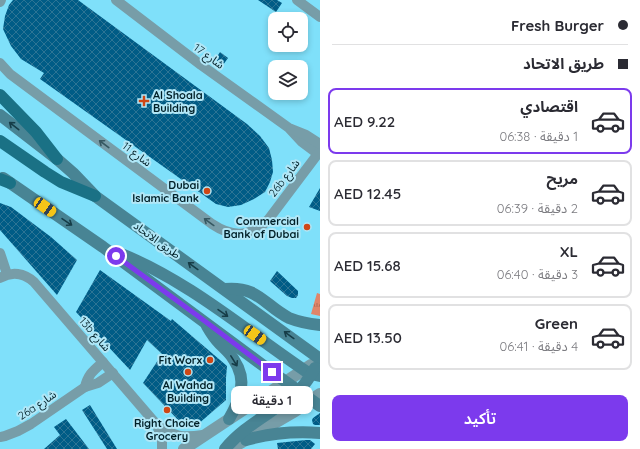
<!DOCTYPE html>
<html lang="ar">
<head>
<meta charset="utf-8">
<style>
	body { margin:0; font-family:Quicksand,"Noto Sans Arabic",sans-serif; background:#f2f2f3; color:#2b2b33; direction:rtl; height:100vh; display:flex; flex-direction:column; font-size:15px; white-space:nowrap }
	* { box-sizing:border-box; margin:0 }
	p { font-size:13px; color:#7c7c81 }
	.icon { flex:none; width:22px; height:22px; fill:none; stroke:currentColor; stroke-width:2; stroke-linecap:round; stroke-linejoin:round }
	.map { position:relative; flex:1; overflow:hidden; direction:ltr }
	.details { display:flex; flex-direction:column; background:#fff; width:320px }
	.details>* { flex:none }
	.banner { display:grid; align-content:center; height:88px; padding:0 12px; background:#fff }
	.tools { position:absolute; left:268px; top:12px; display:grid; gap:8px }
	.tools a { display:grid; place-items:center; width:40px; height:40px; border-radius:8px; background:#fff; box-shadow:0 2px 6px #0003; font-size:20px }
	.end { position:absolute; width:18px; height:18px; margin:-9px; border:5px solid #7c3aed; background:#fff; box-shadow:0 0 0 2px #fff }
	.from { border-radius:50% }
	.bubble { position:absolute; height:28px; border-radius:8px; background:#fff; box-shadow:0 2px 6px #0003; font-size:13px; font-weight:600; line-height:28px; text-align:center; direction:rtl }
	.car { position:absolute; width:12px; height:24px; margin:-12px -6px; border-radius:5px; box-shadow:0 0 3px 1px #0007; background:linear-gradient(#f5c518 24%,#345 0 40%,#f5c518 0 76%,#345 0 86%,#f5c518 0) }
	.banner b { display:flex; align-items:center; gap:14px; height:38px; font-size:15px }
	.banner b+b { border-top:1px solid #e1e1e2 }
	.banner i { width:10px; height:10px; background:#2b2b33 }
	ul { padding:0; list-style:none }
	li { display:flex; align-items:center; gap:12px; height:66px; margin:0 8px 6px; padding:0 4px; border:2px solid #e1e1e2; border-radius:8px }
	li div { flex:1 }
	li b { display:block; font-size:15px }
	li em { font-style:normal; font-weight:600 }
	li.on { border-color:#7c3aed }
	li>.icon { width:36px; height:36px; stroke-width:1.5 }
	.action { display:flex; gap:8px; margin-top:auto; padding:8px 12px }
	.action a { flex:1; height:46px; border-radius:8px; background:#7c3aed; color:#fff; font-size:16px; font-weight:600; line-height:46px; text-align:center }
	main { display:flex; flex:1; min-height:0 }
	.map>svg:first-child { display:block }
</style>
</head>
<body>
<main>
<section class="details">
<div class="banner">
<b><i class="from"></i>Fresh Burger</b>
<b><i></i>طريق الاتحاد</b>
</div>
<ul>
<li class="on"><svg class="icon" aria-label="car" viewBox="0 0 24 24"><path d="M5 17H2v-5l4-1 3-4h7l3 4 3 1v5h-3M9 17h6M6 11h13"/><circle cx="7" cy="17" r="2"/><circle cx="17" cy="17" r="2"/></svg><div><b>اقتصادي</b><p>1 دقيقة · 06:38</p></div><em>AED 9.22</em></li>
<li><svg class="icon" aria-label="car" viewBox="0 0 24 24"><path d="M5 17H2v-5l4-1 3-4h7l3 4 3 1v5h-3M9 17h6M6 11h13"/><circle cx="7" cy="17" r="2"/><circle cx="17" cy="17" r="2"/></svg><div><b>مريح</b><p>2 دقيقة · 06:39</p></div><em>AED 12.45</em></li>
<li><svg class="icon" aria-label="car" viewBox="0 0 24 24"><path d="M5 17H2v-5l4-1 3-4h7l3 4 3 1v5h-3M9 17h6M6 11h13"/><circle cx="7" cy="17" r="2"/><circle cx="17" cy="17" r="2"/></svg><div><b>XL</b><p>3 دقيقة · 06:40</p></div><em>AED 15.68</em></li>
<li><svg class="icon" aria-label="car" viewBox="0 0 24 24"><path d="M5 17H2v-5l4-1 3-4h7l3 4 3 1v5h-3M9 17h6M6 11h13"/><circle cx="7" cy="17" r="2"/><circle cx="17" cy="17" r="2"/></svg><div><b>Green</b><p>4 دقيقة · 06:41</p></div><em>AED 13.50</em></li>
</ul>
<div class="action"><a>تأكيد</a></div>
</section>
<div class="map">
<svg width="320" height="449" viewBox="0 0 320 449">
	<defs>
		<pattern id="grass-tufts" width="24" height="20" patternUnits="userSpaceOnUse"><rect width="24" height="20" fill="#e08569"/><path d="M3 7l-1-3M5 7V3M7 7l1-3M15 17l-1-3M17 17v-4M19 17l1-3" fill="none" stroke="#b36c56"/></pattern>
		<pattern id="building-cross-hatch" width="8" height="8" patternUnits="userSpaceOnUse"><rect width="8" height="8" fill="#005c86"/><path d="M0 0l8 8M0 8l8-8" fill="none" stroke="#2c7494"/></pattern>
	</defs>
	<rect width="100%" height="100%" fill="#7fe0fa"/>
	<path fill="url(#grass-tufts)" d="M317,293L320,294V316L311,314Z"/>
	<g fill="url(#building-cross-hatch)">
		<path d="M13,0H78L247,124L260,136L269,148L272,160L273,172L270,182L265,192L254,199L241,205L228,207L216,204L40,79L44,73L21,59L11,46L3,29L5,16L9,5Z"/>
		<path d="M258,0H277L282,3L276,12Z"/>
		<path d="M220,52L228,58L223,65L215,60Z"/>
		<path d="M320,188V211L309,207Z"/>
		<path d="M0,203L11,207L51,237L77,260L57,295L0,230Z"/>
		<path d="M100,270L171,321L172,319L227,366L226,378V400L197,425L181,423L143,383L162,354L147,340L130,370L76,312Z"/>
		<path d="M277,271L298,291V295L296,298H292L287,296L270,281Z"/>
		<path d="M90,405L117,449H107L82,410Z"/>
		<path d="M320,413V425H315L313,424L312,420L313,418Z"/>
		<path d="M66,419L89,449H44L60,435L54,427Z"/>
		<path d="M306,440H310L315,444L311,449H278L277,443Z"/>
	</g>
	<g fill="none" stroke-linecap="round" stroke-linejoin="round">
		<g stroke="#779da8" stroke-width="10">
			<path d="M116,0L201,65L289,128L302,142L318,154"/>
			<path d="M297,0L320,17"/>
			<path d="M0,2L1,0"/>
			<path d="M0,63L10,74L212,224C233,238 250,237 268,220L320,151"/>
			<path d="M291,129L306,135L320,144"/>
			<path d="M0,253L7,274"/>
			<path d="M0,278C12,271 24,273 34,282L157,425C175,437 182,438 203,435"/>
			<path d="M85,387C88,374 94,370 103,362"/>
			<path d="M157,425L162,441V449"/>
			<path d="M0,437L5,436L18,431L31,424L85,387L98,383L113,373"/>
		</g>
		<g stroke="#779da8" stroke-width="12">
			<path d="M184,449L311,365"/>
			<path d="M230,449L295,411L320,394"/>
		</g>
		<g stroke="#488494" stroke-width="12">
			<path d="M0,115L57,159L73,173L95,196L320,359"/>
			<path d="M3,178L103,247L272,372L320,406"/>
			<path d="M119,253C189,281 246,331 307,372L311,374L320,376"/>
			<path d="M225,289C258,286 264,305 289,318C299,322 310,324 320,325"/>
			<path d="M207,326C211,333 215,339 220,344C225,349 231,354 234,360C248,381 240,400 229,419"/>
			<path d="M246,440C271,433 293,431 320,433"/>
			<path d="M225,449C246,423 278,411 301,388C307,382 311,375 315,368"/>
		</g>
		<g stroke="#1a7185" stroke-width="12">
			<path d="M0,95L36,132L57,159"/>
			<path d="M0,141L45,172L61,182L95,196"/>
			<path d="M0,179L10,183"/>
		</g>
	</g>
	<defs><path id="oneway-shaft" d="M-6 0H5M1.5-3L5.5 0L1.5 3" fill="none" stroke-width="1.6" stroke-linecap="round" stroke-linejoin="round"/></defs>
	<g stroke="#163d48">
		<use href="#oneway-shaft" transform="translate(14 126) rotate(-142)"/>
		<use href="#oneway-shaft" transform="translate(67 222) rotate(34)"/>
		<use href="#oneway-shaft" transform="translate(193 266) rotate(-144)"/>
		<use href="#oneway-shaft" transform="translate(223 313) rotate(35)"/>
		<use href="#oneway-shaft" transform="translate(289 335) rotate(-144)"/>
		<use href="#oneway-shaft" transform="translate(234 361) rotate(58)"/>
	</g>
	<g stroke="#365861">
		<use href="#oneway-shaft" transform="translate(104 144) rotate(-143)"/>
		<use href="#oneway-shaft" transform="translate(209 222) rotate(-144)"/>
	</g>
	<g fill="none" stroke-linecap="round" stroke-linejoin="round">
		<path stroke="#7c3aed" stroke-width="5" d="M116,256L202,319L272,372"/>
	</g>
	<g fill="#ce4715" stroke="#b1e7f7" stroke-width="1.5">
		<path d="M142 95h4v4h4v4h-4v4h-4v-4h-4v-4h4z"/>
		<circle cx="207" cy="191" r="4"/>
		<circle cx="307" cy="227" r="4"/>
		<circle cx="210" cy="360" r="4"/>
		<circle cx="188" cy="372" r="4"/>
		<circle cx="167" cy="410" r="4"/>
	</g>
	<g text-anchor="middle" stroke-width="4" stroke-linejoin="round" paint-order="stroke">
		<g font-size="11" fill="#001f27" stroke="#b1e7f7">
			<text transform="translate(209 56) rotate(36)" y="4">شارع 17</text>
			<text transform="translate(137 154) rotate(37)" y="4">شارع 11</text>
			<text transform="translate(284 178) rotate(-53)" y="4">26b شارع</text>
			<text transform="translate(157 240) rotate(36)" y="4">طريق الاتحاد</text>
			<text transform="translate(95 334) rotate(49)" y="4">13b شارع</text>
			<text transform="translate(37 405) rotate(-34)" y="4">26a شارع</text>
		</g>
		<g font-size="11" font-weight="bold" fill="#001f27" stroke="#b1e7f7" text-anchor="end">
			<text x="153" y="99" text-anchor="start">Al Shoala<tspan x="153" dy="13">Building</tspan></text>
			<text x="199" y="189">Dubai<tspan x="199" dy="13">Islamic Bank</tspan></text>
			<text x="299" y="225">Commercial<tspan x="299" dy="13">Bank of Dubai</tspan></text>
			<text x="202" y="364">Fit Worx</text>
			<text x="188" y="389" text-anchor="middle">Al Wahda<tspan x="188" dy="13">Building</tspan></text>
			<text x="167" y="427" text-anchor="middle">Right Choice<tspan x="167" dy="13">Grocery</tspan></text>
		</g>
	</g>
</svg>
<div class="tools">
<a><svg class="icon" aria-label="locate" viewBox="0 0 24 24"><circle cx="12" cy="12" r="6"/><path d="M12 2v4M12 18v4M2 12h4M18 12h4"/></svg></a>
<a><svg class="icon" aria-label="layers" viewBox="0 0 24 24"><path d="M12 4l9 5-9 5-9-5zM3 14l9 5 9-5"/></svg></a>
</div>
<i class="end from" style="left:116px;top:256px"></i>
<i class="end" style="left:272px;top:372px"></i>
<div class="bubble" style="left:231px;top:386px;width:82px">1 دقيقة</div>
<i class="car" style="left:45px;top:207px;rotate:124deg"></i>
<i class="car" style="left:255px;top:335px;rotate:125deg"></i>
</div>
</main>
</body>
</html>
